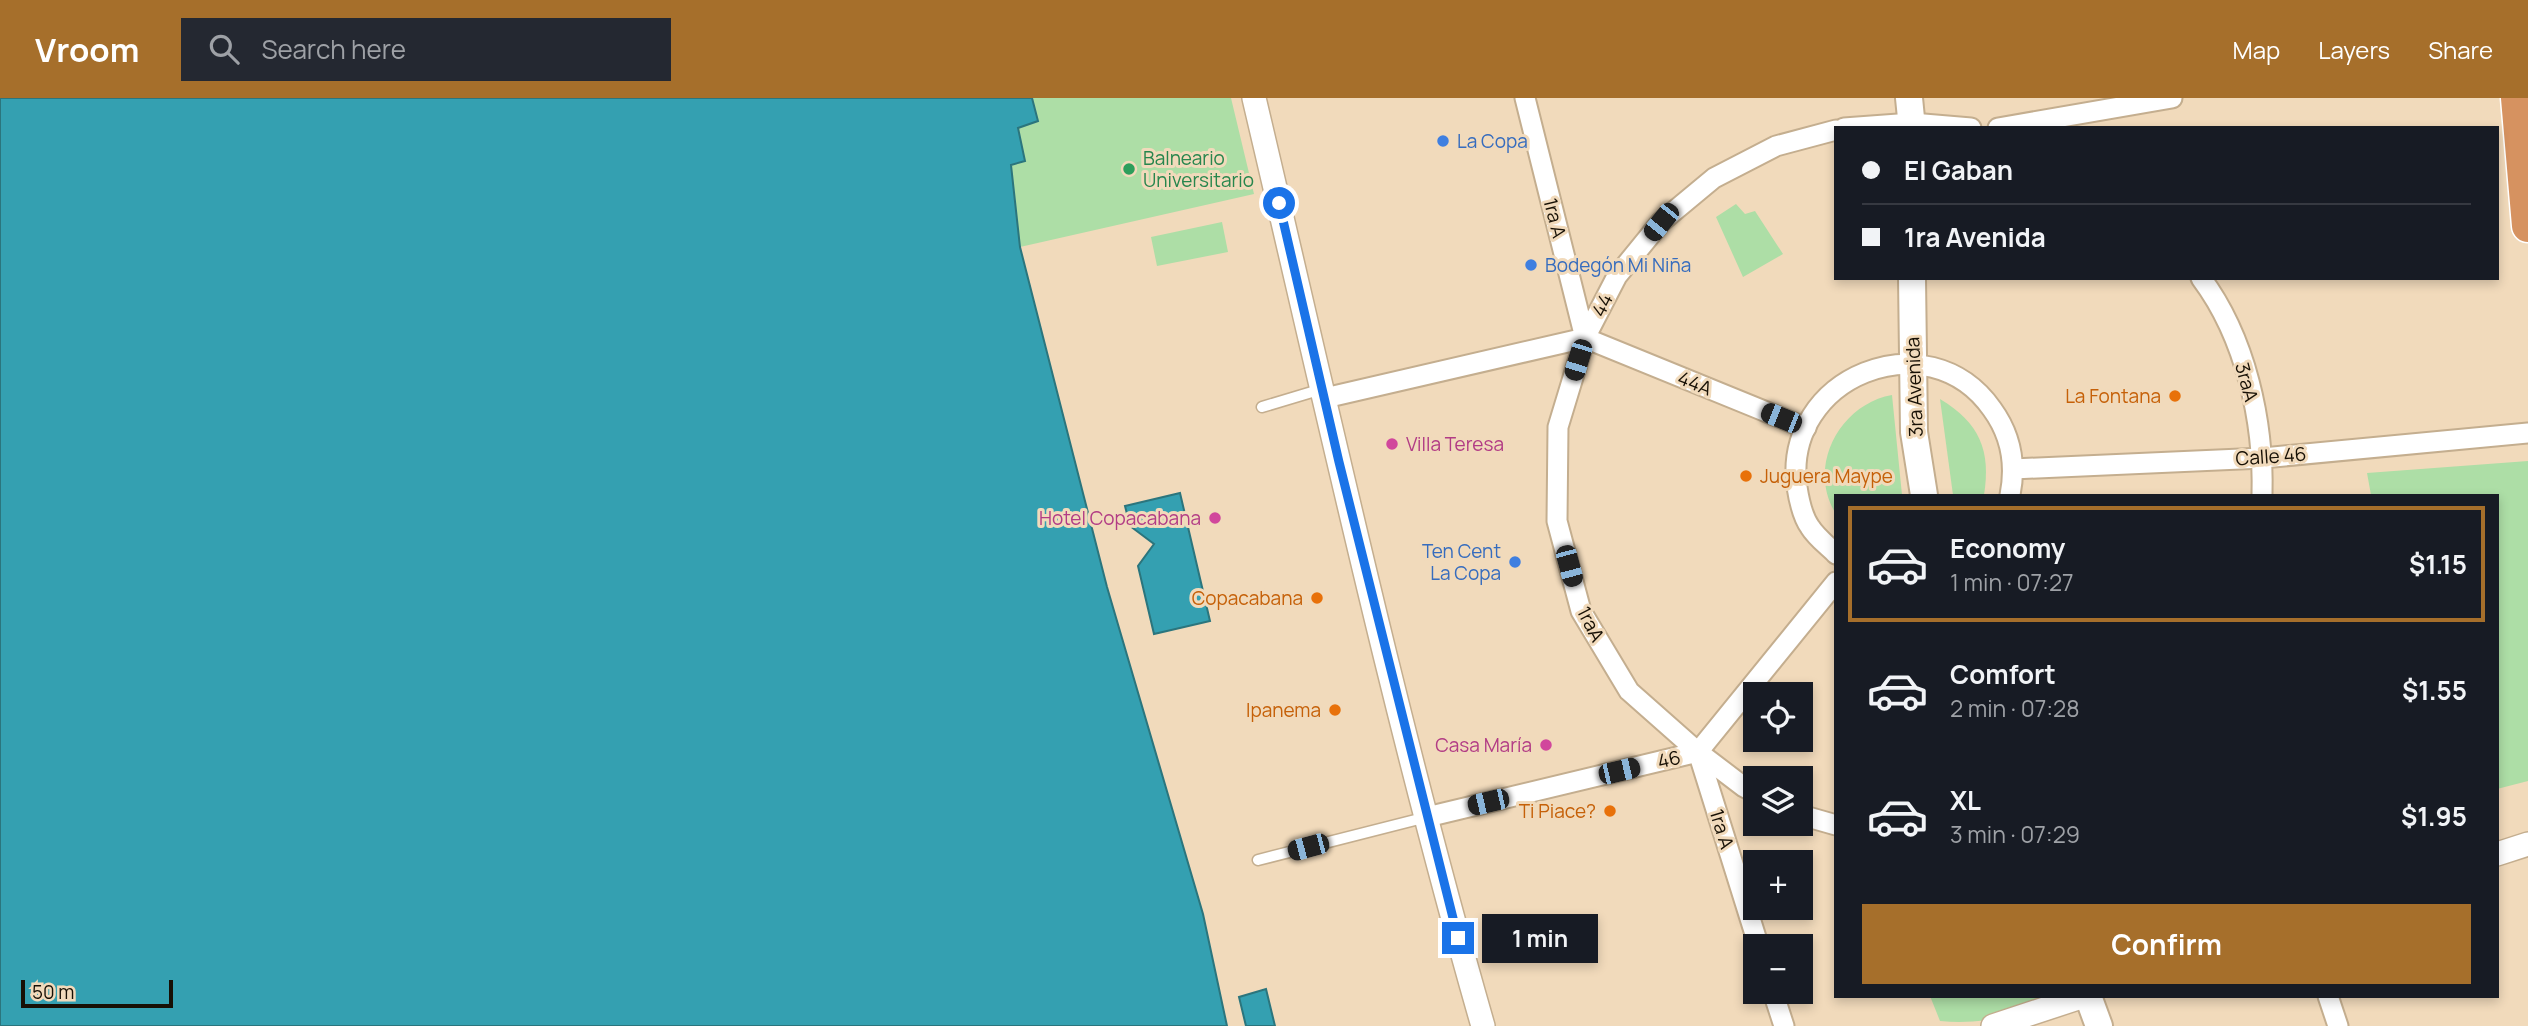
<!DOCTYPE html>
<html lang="en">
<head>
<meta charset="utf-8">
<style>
	body { margin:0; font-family:Manrope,sans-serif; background:#242831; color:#f1f3f6; height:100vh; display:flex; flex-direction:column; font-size:26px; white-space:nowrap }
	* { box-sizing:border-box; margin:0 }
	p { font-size:23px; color:#9ea1a6 }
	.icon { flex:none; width:38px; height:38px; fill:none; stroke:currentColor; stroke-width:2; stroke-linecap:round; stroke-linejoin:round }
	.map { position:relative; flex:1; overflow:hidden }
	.panel { position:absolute; left:1834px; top:396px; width:665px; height:504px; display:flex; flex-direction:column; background:#171b24; border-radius:0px; box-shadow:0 4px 10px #0003 }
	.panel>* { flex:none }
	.hud { position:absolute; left:1834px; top:28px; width:665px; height:154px; border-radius:0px; box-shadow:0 4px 10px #0003; display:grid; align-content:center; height:154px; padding:0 28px; background:#171b24 }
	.fabs { position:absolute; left:1743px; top:584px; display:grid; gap:14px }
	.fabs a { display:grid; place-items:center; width:70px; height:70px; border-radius:0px; background:#171b24; box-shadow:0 4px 10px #0003; font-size:35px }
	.scale { position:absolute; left:21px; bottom:18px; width:152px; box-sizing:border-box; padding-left:7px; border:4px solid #171005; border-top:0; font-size:19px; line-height:24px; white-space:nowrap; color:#171005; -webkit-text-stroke:5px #f1dabb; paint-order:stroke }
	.end { position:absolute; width:32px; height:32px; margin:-16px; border:9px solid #1a73e8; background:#fff; box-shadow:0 0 0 4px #fff }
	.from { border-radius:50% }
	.bubble { position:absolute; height:49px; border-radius:0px; background:#171b24; box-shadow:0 4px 10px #0003; font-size:23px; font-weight:700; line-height:49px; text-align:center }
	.car { position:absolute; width:21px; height:42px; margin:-21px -10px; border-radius:9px; box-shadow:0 0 5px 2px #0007; background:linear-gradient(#222 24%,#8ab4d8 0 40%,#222 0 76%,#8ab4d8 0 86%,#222 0) }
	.hud b { display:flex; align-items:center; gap:24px; height:66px; font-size:26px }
	.hud b+b { border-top:2px solid #363941 }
	.hud i { width:18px; height:18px; background:#f1f3f6 }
	ul { padding:12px 0 0; list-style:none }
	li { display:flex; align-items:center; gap:21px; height:116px; margin:0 14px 10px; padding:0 14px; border:4px solid transparent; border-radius:0px }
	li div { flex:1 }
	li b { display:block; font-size:26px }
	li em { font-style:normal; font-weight:700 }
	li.selected { border-color:#a66f2b }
	li>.icon { width:63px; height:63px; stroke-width:1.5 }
	.primary-button { display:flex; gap:14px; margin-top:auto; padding:14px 28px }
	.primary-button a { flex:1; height:80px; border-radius:0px; background:#a66f2b; color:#fff; font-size:28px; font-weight:700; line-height:80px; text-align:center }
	header { display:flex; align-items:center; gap:42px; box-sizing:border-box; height:98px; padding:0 35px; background:#a66f2b; color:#fff }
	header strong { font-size:33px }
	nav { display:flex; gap:38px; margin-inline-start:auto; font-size:24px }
	.search { width:490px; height:63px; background:#242831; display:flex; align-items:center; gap:18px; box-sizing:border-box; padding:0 24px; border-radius:0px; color:#9ea1a6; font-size:26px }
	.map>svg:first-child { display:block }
</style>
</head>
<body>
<header>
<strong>Vroom</strong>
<div class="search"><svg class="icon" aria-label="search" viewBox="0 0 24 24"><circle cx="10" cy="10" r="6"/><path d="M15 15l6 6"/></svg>Search here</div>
<nav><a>Map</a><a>Layers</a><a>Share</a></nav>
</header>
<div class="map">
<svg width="2528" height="928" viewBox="0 0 2528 928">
	<rect width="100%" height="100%" fill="#f1dabb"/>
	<g fill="#addea6">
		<path d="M948,0H1231L1254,96L1020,149L1011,67Z"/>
		<path d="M1736,106L1745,116L1755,113L1783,156L1743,179L1716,119Z"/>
		<path d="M1222,124L1228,154L1157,168L1151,139Z"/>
		<path d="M1892,297L1902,397H1836V416C1806,369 1840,306 1892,297Z"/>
		<path d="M1940,301C1980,325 1991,353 1984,397H1953Z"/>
		<path d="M2528,363V683L2497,691V397H2371L2367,375Z"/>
		<path d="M1930,898H2084C2039,913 1988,928 1940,923Z"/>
	</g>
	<g fill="#34a0b1" stroke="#2b757d" stroke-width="2">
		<path d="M0,0H1032L1038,23L1018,30L1025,63L1011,67L1020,149L1107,489L1203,816L1227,928H0Z"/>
		<path d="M1180,395L1210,523L1154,536L1138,468L1154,446L1130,428L1125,408Z"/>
		<path d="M1266,891L1275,928H1246L1239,899Z"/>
	</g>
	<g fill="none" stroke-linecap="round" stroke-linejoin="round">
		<g stroke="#c4ae8f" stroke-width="13">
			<g id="service">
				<path d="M1262,309L1322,291"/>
				<path d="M1258,762L1427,719"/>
			</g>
		</g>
		<g stroke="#c4ae8f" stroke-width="23">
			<g id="minor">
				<path d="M1525,0L1585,240"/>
				<path d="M1844,30L1912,25L1971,30"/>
				<path d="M1998,30L2172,0"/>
				<path d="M2201,180C2246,240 2264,324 2262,397"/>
				<path d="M1585,240L1806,330"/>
				<path d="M1325,300L1585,240"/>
				<path d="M2013,371L2263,360L2528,335"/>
				<path d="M1836,456C1828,448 1816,439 1810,429C1802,418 1799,402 1797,389C1782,279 1928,220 1992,311C2011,337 2016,367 2010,397"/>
				<path d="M1698,654L1759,849"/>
				<path d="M1755,695L1744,689L1698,654L1629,593L1581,513L1557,423L1558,329L1585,240L1617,178L1661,124L1714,80L1776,48L1836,32"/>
				<path d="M1801,717L1836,727"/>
				<path d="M1427,719L1698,654L1836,484"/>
				<path d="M1773,894L1784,928"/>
				<path d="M2328,898L2338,928"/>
			</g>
		</g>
		<g stroke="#c4ae8f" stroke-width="26">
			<g id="tertiary">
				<path d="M1254,0C1327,310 1395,622 1483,928"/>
				<path d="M2497,756L2528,746"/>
				<path d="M1993,928L2084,898"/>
			</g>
		</g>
		<g stroke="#c4ae8f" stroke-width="30">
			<g id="secondary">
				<path d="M1909,0L1912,30"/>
				<path d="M1912,180L1914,334L1924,397"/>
				<path d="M2088,898L2099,928"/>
			</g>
		</g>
		<g stroke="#fff" stroke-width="35">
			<path id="trunk" d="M2517,0L2528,128"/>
		</g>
		<use href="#service" stroke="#fff" stroke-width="10"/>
		<use href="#minor" stroke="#fff" stroke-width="19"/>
		<use href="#tertiary" stroke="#fff" stroke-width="23"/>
		<use href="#secondary" stroke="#fff" stroke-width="26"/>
		<use href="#trunk" stroke="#d69260" stroke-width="32"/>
	</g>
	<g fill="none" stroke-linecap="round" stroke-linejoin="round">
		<path stroke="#1a73e8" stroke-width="9" d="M1279,105L1339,364L1458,840"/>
	</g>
	<g fill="#3f7fe0" stroke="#f1dabb" stroke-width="2.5">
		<circle cx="1443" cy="43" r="7"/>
		<circle cx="1531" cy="167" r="7"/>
		<circle cx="1515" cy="464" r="7"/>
	</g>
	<circle fill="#2e9e5b" stroke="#f1dabb" stroke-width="2.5" cx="1129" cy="71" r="7"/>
	<g fill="#e8710a" stroke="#f1dabb" stroke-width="2.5">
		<circle cx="2175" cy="298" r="7"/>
		<circle cx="1746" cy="378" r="7"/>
		<circle cx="1317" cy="500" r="7"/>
		<circle cx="1335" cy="612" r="7"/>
		<circle cx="1610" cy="713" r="7"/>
	</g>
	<g fill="#d1479c" stroke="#f1dabb" stroke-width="2.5">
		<circle cx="1392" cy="346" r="7"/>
		<circle cx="1215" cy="420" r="7"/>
		<circle cx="1546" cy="647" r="7"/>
	</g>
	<g text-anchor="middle" stroke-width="6" stroke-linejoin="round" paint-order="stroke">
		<g font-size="19" fill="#366cbe" stroke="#f1dabb" text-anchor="start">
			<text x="1457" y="50">La Copa</text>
			<text x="1545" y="174">Bodegón Mi Niña</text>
			<text x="1501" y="460" text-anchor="end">Ten Cent<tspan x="1501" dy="22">La Copa</tspan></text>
		</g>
		<g font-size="19" fill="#27864d" stroke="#f1dabb" text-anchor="start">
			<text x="1143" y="67">Balneario<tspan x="1143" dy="22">Universitario</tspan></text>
		</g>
		<g font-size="19" fill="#171005" stroke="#f1dabb">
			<text transform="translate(1555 120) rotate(76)" y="7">1ra A</text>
			<text transform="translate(1602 207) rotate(-63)" y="7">44</text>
			<text transform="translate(2247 284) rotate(75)" y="7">3raA</text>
			<text transform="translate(1695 285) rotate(22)" y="7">44A</text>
			<text transform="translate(1914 289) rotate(-92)" y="7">3ra Avenida</text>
			<text transform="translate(2271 358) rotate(-4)" y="7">Calle 46</text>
			<text transform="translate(1591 526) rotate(63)" y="7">1raA</text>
			<text transform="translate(1669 661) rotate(-13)" y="7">46</text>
			<text transform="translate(1722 731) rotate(73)" y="7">1ra A</text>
		</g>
		<g font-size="19" fill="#c56008" stroke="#f1dabb" text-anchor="end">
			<text x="2161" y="305">La Fontana</text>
			<text x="1760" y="385" text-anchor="start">Juguera Maype</text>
			<text x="1303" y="507">Copacabana</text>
			<text x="1321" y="619">Ipanema</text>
			<text x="1596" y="720">Ti Piace?</text>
		</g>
		<g font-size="19" fill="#b23c85" stroke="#f1dabb" text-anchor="end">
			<text x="1406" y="353" text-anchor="start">Villa Teresa</text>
			<text x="1201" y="427">Hotel Copacabana</text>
			<text x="1532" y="654">Casa María</text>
		</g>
	</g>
</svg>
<div class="fabs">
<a><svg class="icon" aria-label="locate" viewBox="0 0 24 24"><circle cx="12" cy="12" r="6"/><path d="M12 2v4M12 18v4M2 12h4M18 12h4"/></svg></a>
<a><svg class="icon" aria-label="layers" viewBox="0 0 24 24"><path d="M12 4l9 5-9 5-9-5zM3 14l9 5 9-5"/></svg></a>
<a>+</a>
<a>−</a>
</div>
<div class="scale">50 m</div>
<i class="end from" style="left:1279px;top:105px"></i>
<i class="end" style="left:1458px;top:840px"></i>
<div class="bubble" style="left:1482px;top:816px;width:116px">1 min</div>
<i class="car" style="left:1661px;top:124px;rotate:219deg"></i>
<i class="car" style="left:1578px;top:262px;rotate:197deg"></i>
<i class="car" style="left:1781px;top:320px;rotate:292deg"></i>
<i class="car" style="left:1569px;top:468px;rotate:165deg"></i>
<i class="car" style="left:1619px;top:673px;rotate:77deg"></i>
<i class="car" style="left:1488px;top:704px;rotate:257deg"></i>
<i class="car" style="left:1308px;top:749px;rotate:255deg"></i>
<div class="hud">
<b><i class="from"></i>El Gaban</b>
<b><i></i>1ra Avenida</b>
</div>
<section class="panel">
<ul>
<li class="selected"><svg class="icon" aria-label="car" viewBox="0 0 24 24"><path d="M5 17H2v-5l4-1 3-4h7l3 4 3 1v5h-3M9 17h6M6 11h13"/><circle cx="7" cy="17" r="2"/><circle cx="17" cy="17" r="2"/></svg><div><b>Economy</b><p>1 min · 07:27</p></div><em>$1.15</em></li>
<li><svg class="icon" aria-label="car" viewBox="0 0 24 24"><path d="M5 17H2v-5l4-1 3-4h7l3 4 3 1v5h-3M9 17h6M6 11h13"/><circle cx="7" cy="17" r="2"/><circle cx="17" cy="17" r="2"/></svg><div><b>Comfort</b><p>2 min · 07:28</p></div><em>$1.55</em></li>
<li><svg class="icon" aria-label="car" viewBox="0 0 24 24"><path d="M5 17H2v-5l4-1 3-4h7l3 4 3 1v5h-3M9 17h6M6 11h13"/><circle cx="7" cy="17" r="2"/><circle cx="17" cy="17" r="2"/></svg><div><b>XL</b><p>3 min · 07:29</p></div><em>$1.95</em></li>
</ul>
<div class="primary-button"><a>Confirm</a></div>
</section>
</div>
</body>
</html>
